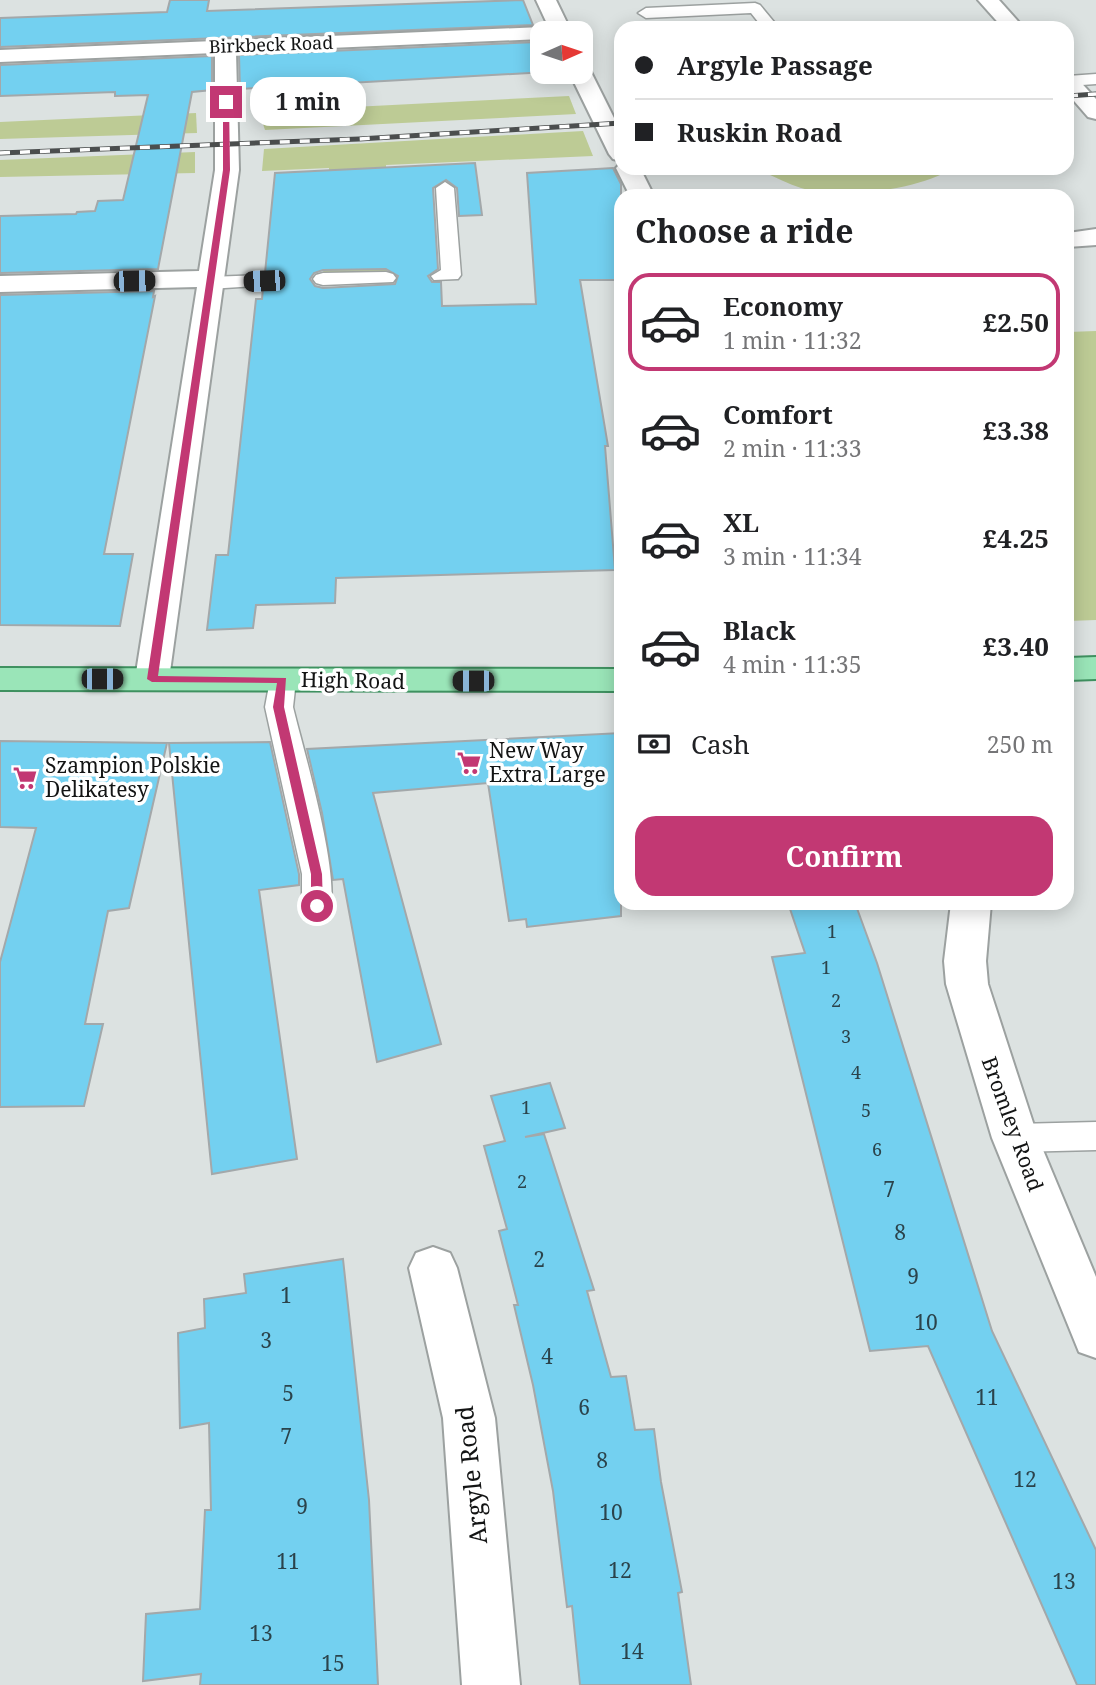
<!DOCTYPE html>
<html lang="en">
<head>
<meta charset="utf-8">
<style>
	body { margin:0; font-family:"Noto Serif",serif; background:#f6f6f6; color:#202124; height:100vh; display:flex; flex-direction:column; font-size:26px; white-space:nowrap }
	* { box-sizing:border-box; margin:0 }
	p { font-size:23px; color:#757577 }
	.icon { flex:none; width:38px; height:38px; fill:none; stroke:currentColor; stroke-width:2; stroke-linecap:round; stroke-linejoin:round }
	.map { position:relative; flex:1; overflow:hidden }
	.details { position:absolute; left:614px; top:189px; width:460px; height:721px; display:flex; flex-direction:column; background:#fff; border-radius:21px; box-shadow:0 4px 18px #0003 }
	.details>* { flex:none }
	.hud { position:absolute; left:614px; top:21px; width:460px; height:154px; border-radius:21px; box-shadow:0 4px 18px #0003; display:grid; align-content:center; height:154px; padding:0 21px; background:#fff }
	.needle { width:46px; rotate:87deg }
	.controls { position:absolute; left:530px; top:21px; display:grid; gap:14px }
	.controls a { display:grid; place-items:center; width:63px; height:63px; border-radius:14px; background:#fff; box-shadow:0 4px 18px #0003; font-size:35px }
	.end { position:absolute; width:32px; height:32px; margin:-16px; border:9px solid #c23873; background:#fff; box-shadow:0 0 0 4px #fff }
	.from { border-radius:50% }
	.bubble { position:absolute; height:49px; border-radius:21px; background:#fff; box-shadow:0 4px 18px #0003; font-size:23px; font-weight:700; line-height:49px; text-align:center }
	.car { position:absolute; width:21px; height:42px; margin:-21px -10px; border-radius:9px; box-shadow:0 0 5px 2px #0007; background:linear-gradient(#222 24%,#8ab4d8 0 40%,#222 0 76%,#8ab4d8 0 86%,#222 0) }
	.hud b { display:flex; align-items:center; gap:24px; height:66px; font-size:26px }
	.hud b+b { border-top:2px solid #e0e0e0 }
	.hud i { width:18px; height:18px; background:#202124 }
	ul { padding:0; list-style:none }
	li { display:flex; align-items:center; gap:21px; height:98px; margin:0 14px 10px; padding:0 7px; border:4px solid transparent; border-radius:21px }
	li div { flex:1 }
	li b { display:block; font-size:26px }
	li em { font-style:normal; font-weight:700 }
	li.active { border-color:#c23873 }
	li>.icon { width:63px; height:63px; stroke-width:1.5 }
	h2 { padding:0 21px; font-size:32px; line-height:84px }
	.pay { display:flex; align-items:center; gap:18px; height:77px; padding:0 21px; font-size:26px }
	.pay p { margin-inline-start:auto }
	.cta { display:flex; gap:14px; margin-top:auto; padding:14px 21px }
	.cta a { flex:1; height:80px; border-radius:21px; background:#c23873; color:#fff; font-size:28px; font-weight:700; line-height:80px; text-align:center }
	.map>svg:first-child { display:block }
</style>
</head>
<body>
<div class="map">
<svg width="1096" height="1685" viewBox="0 0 1096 1685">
	<rect width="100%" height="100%" fill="#dce2e1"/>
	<g fill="#bdcb95">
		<path d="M569,96L576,114L265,130L261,118L255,112Z"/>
		<path d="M196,113L197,133L0,139V122Z"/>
		<path d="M583,131L593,156L386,165L387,273L323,275L329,168L262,171L264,149Z"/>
		<path d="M195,152V173L0,177V160Z"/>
		<path d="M954,168C918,190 842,200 801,188C786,183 771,175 756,169Z"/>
		<path d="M1096,331V620L1068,621V332Z"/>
	</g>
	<g fill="#73d0f0" stroke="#a3a8aa" stroke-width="2" fill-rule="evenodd">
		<path d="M170,0H209L207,11L523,0L533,25L0,47V18L167,12Z"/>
		<path d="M538,42L542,57V72H547L240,89L239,55Z"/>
		<path d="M212,56V90L192,92L158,269L0,273V216L76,214L77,212L95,211L98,201L123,200L148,95L115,96V92L0,96V65Z"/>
		<path d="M475,163L482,215L459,216L457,188L446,180L433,188L438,269L428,276L432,282H441L442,306L536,304L527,173L613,168L621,184V280H580L608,446H605L615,570L336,578L335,603L256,605L253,628L207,630L216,555H228L256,299H262L263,288L273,287L277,281L273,275L265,273L275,173ZM386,269L398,276L395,284L323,288L315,286L310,279L314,273L323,270Z"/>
		<path d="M154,291L153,297L155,296L104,554H133L120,626L0,625V295Z"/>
		<path d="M621,733V916L527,927L526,919L509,921L488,783L373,793L441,1044L377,1062L343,879L333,880L322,813L307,749Z"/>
		<path d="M0,741L167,743L129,908L108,911L85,1024H103L84,1106L0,1107V962L36,828L0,827Z"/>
		<path d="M270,742L299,874V885L259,890L297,1159L212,1174L169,743Z"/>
		<path d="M788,903H855L877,963L992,1331L1096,1550V1685H1077L928,1346L870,1351L772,957L805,953Z"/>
		<path d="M550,1083L565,1128L525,1137L544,1134L594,1290L587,1291L611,1377L626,1376L635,1430L654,1429L661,1482L682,1592L678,1593L691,1685H580L572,1606L567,1607L553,1491L533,1385L514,1305H518L499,1231L507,1229L484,1146L505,1141L491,1096Z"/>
		<path d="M343,1259L369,1500L378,1685H200L201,1674L143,1681L146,1614L200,1609L205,1510H211L209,1423L180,1428L178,1333L205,1328L204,1299L246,1293L244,1274Z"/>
	</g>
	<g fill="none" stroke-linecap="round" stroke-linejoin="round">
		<g stroke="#9ca1a0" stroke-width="3">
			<g id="lane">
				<path d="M755,3L760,5L779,28H763L751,13L646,18L638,13L646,8Z"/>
				<path d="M1096,74V84L1068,86V76Z"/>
				<path d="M445,182L454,188L461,275L458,279L434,280L431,276L441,270L436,188Z"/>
				<path d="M386,272L393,274L396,278L393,282L323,285L316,283L313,279L316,275L323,273Z"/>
				<path d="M264,275L271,277L274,281L271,285L209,289L202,287L199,283L202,279L209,277Z"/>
				<path d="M283,672L293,674L296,680L293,707C302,745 344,885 328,914L317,917L306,914L302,906V874L265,707L270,680L273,674Z"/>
				<path d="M1096,1122V1150L1015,1152L1003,1148L998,1138L1003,1128L1015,1124Z"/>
			</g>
		</g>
		<g stroke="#9ca1a0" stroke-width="4">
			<g id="street">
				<path d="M536,0H556L572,33H542V39L236,52L239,170L169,679L164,687L152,690L140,687L135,679L197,287L0,292V276L199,271L215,170V53L0,62V50L542,27L550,30Z"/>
				<path d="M978,0H999L1024,28H1003Z"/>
				<path d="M581,66L588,67L591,72L621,132V161L613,159L609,154L569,72H581Z"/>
				<path d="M1068,76L1076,77L1096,99V119L1088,117L1068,94Z"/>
				<path d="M621,163V168H640L654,196H630L616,168Z"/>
				<path d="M1096,229V245L1068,247V233Z"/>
				<path d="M951,903H991L986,961L988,984L1038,1138L1096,1277V1358L1079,1352L992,1138L946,984L944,961Z"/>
				<path d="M433,1247L450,1253L457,1268L495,1418L520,1685H462L443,1418L409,1268L416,1253Z"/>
			</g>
		</g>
		<g stroke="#3f9160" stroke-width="4">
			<g id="primary">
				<path d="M1096,657V679L1068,680V658Z"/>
				<path d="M0,668L621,669V691L0,690Z"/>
			</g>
		</g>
		<use href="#lane" fill="#fff" fill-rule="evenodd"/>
		<use href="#street" fill="#fff" fill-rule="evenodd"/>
		<use href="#primary" fill="#9ae5b8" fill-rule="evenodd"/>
		<g stroke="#4b4e4e" stroke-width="5">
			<g id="rail">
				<path d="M1068,96L1096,94"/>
				<path d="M0,153L359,139L621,123"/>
			</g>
		</g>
		<use href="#rail" stroke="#fff" stroke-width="3.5" stroke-dasharray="10" stroke-linecap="butt"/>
	</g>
	<path fill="#c23873" d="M226,100L229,102L230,170L158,676L286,678L284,707L322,874L323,906L317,910L311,906V874L273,707L277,683L152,682L147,679L223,170V102Z"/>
	<defs>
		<g id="supermarket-bare" transform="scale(1.89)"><path d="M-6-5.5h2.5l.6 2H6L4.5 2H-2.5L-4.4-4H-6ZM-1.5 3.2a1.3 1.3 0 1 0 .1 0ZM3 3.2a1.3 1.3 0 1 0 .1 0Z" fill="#c23873" stroke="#fff" stroke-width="2.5" paint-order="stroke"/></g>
	</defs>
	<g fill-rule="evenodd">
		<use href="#supermarket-bare" x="469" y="763"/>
		<use href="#supermarket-bare" x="25" y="778"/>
	</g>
	<g text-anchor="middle" stroke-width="7" stroke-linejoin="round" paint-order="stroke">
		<g font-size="18" fill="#131414" stroke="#fff">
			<text transform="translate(271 45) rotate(-2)" y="6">Birkbeck Road</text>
		</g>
		<g font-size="18" fill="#2b434b">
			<text x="832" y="938">1</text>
			<text x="826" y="974">1</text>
			<text x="836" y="1007">2</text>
			<text x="846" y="1043">3</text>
			<text x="856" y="1079">4</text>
			<text x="526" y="1114">1</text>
			<text x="866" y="1117">5</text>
			<text x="877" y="1156">6</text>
			<text x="522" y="1188">2</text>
		</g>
		<g font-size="21" fill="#131414" stroke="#fff">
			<text transform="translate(353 681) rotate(1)" y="7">High Road</text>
			<text transform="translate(1012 1124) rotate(70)" y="7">Bromley Road</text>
		</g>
		<g font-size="21" fill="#131414" stroke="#fff" text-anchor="start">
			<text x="489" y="758">New Way<tspan x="489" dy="24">Extra Large</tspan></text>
			<text x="45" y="773">Szampion Polskie<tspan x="45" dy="24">Delikatesy</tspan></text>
		</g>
		<g font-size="21" fill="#2b434b">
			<text x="889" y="1197">7</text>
			<text x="900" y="1240">8</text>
			<text x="539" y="1267">2</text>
			<text x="913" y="1284">9</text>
			<text x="286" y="1303">1</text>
			<text x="926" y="1330">10</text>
			<text x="266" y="1348">3</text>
			<text x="547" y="1364">4</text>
			<text x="288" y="1401">5</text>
			<text x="987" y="1405">11</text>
			<text x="584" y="1415">6</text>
			<text x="286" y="1444">7</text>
			<text x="602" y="1468">8</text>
			<text x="1025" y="1487">12</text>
			<text x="302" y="1514">9</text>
			<text x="611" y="1520">10</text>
			<text x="288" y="1569">11</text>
			<text x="620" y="1578">12</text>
			<text x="1064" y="1589">13</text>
			<text x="261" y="1641">13</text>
			<text x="632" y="1659">14</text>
			<text x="333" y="1671">15</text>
		</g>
		<g font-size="24" fill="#131414" stroke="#fff">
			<text transform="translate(472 1475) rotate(-96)" y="8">Argyle Road</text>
		</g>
	</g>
</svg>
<div class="controls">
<a><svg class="needle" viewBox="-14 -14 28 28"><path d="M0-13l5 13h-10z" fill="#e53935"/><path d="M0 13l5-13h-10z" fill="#757577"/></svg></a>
</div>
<i class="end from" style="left:317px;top:906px"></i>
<i class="end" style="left:226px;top:102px"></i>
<div class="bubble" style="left:250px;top:77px;width:116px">1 min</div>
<i class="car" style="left:134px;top:281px;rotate:89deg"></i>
<i class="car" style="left:264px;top:281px;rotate:268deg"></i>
<i class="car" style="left:102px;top:679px;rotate:90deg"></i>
<i class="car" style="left:473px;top:681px;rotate:270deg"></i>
<div class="hud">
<b><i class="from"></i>Argyle Passage</b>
<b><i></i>Ruskin Road</b>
</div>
<section class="details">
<h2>Choose a ride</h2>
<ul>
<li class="active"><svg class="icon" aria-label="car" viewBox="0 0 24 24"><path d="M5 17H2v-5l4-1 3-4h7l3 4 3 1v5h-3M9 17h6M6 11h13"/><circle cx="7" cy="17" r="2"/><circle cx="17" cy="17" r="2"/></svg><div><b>Economy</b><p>1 min · 11:32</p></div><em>£2.50</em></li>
<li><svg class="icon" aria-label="car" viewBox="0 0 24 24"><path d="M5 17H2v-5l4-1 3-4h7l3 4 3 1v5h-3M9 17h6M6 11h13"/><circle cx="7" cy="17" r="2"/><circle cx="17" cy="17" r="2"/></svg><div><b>Comfort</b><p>2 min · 11:33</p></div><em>£3.38</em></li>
<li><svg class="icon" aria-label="car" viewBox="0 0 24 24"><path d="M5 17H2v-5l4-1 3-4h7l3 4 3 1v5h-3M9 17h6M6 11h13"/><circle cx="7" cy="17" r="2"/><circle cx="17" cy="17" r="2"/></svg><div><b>XL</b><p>3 min · 11:34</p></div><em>£4.25</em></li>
<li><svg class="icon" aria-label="car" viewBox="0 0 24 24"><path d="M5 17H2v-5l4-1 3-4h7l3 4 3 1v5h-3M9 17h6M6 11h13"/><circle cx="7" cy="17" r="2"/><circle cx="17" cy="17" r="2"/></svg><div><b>Black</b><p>4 min · 11:35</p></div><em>£3.40</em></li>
</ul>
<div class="pay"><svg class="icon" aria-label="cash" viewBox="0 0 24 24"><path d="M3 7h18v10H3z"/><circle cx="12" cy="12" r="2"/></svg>Cash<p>250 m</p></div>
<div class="cta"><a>Confirm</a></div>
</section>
</div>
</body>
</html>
